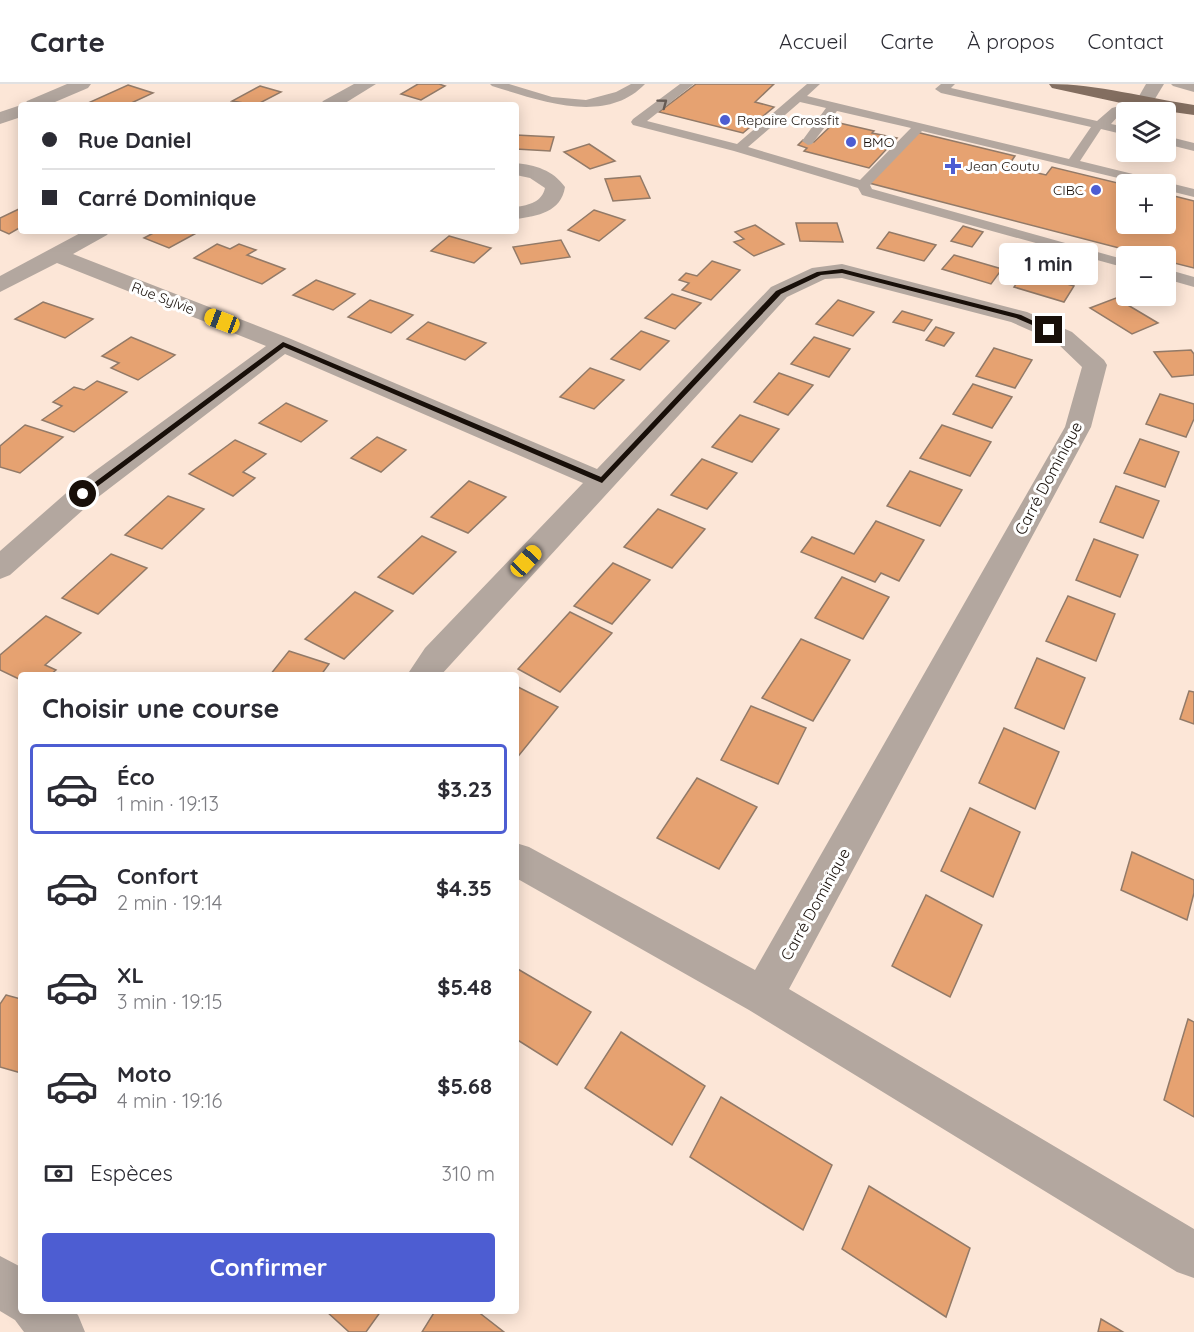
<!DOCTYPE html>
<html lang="fr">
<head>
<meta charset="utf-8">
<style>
	body { margin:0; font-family:Quicksand,sans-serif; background:#f7f7f7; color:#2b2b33; height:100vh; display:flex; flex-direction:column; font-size:22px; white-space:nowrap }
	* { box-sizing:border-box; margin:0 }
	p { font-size:20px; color:#7c7c81 }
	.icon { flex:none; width:33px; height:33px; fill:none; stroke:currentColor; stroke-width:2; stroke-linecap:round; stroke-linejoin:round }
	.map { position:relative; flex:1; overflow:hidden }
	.sheet { position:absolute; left:18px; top:588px; width:501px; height:642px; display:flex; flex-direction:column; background:#fff; border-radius:6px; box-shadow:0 3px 15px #0003 }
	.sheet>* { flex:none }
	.guide { position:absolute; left:18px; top:18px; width:501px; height:132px; border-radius:6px; box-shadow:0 3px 15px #0003; display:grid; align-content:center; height:132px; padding:0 24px; background:#fff }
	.buttons { position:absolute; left:1116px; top:18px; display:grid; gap:12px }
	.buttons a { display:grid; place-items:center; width:60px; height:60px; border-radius:6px; background:#fff; box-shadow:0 3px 15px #0003; font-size:30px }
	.end { position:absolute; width:27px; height:27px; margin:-14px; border:8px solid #180f09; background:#fff; box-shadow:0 0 0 3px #fff }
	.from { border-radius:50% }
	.bubble { position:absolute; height:42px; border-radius:6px; background:#fff; box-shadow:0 3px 15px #0003; font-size:20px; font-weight:700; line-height:42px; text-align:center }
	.car { position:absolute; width:18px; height:36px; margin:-18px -9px; border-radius:8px; box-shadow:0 0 4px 2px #0007; background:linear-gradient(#f5c518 24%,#345 0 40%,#f5c518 0 76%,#345 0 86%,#f5c518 0) }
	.guide b { display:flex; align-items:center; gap:21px; height:57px; font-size:22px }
	.guide b+b { border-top:2px solid #e1e1e2 }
	.guide i { width:15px; height:15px; background:#2b2b33 }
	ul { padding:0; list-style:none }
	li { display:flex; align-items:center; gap:18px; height:90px; margin:0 12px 9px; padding:0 12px; border:3px solid transparent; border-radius:6px }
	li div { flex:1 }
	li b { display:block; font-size:22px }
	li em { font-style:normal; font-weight:700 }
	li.on { border-color:#4d5dd2 }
	li>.icon { width:54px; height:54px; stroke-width:1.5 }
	h2 { padding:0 24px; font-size:27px; line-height:72px }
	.pay { display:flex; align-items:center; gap:15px; height:66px; padding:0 24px; font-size:22px }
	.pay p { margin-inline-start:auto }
	.action { display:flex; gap:12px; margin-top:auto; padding:12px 24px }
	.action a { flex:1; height:69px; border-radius:6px; background:#4d5dd2; color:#fff; font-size:24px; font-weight:700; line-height:69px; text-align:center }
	header { display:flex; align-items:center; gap:36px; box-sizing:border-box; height:84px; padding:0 30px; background:#fff; border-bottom:2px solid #e1e1e2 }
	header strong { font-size:28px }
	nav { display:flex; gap:33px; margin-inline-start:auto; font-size:21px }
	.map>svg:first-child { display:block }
</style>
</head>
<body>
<header>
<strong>Carte</strong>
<nav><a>Accueil</a><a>Carte</a><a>À propos</a><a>Contact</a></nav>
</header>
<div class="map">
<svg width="1194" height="1248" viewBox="0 0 1194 1248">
	<rect width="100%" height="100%" fill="#fce6d7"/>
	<g fill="#e6a271" stroke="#927a68" stroke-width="1.5">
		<path d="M418,0H439L445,2L421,16L401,10Z"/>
		<path d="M696,0H774L755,18L774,23L743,49L659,28Z"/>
		<path d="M128,1L153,9L127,21H95L88,19Z"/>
		<path d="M260,2L281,8L256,21L232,17Z"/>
		<path d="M835,38L874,47L872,49L897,54L869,84L804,67L807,64L798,61L803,56L814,58Z"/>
		<path d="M916,48L1015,72L1008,82L1046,91L1052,83L1126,101V140H1166V110L1194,117V184L1166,177V172H1150L869,99Z"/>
		<path d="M516,51L554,53L550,67L516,65Z"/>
		<path d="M589,60L615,77L590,85L564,68Z"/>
		<path d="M640,92L650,114L613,117L605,95Z"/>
		<path d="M21,124V143L9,150L0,146V134Z"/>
		<path d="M594,126L625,136L599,157L568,146Z"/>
		<path d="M796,139H837L843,158L800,157Z"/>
		<path d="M755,141L784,160L754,172L734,158L744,155L735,148Z"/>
		<path d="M963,142L983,148L972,163L951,157Z"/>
		<path d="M157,147H200L169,164L144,154Z"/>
		<path d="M889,148L936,161L924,177L877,164Z"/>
		<path d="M449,152L491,164L474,179L431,167Z"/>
		<path d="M561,156L570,173L521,180L513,163Z"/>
		<path d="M217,160L230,165L239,160L256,166L247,171L285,185L262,200L194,174Z"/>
		<path d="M954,171L1002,185L991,200L942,185Z"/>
		<path d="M712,177L740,186L711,216L682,206L689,199L679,196L686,189L697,192Z"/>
		<path d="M1025,188L1074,202L1064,218L1014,203Z"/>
		<path d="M316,196L355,210L333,226L293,211Z"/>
		<path d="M672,210L701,219L675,245L645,234Z"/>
		<path d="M1116,214L1158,239L1132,250L1090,224Z"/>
		<path d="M370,216L413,231L391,249L348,233Z"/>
		<path d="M838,216L874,228L853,252L816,240Z"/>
		<path d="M43,218L93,235L65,254L15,235Z"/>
		<path d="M902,227L932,236L924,247L893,238Z"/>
		<path d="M428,238L486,259L465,276L407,255Z"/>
		<path d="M936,243L954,249L944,262L926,256Z"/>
		<path d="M641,247L669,257L640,286L611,275Z"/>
		<path d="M131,253L175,271L138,296L111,284L119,279L102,272Z"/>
		<path d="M814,253L850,265L829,293L791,280Z"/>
		<path d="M994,264L1032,276L1015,304L976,292Z"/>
		<path d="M1191,266L1194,270V291L1172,293L1154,268Z"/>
		<path d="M590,284L624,296L594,325L560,313Z"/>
		<path d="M779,289L813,301L788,331L754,318Z"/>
		<path d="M97,297L127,308L74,348L42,336L62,322L53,318L74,303L84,306Z"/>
		<path d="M973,300L1012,313L992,344L953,330Z"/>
		<path d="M1160,310L1194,320V335L1186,353L1146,340Z"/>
		<path d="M286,319L327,337L301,358L259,339Z"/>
		<path d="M740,331L779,345L752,378L712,363Z"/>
		<path d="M25,341L63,353L20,389L0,383V362Z"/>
		<path d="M942,341L991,358L970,392L920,374Z"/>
		<path d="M377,353L406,366L381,388L351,374Z"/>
		<path d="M1140,355L1179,368L1165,403L1124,389Z"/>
		<path d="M235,356L266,370L243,388L255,394L233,412L189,390Z"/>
		<path d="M702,375L737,389L707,425L671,411Z"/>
		<path d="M910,387L962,406L940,442L887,422Z"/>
		<path d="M469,397L506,413L468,449L431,433Z"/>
		<path d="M1116,402L1159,417L1143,454L1100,438Z"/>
		<path d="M168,412L204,425L162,465L125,451Z"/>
		<path d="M658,425L705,445L672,484L624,463Z"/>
		<path d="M876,437L924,456L899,497L881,489L875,498L801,468L812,453L854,470Z"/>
		<path d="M422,452L456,468L413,510L378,493Z"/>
		<path d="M1094,455L1138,471L1120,513L1076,496Z"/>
		<path d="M111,470L147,484L98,530L62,514Z"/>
		<path d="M613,479L650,496L612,540L574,522Z"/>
		<path d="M842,493L889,513L863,555L815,534Z"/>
		<path d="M355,508L393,527L344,575L305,555Z"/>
		<path d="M1068,512L1115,530L1096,577L1046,557Z"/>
		<path d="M570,528L612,549L560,608L518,585Z"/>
		<path d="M46,532L81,549L45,581L56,586L50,591H21V596L0,586V571Z"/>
		<path d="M801,555L850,576L813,637L762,614Z"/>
		<path d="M289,567L329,580L321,591H270Z"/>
		<path d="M1037,574L1085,594L1064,645L1015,624Z"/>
		<path d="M516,602L558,623L516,675Z"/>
		<path d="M1189,607L1194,608V640L1180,635Z"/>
		<path d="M751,622L806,644L778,700L721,676Z"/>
		<path d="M1004,644L1059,668L1035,725L979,699Z"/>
		<path d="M697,694L757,723L719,785L657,754Z"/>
		<path d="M970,724L1020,748L993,813L941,787Z"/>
		<path d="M1132,768L1194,796V809L1187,836L1121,806Z"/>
		<path d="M926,811L982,841L950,913L892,882Z"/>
		<path d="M516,884L591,928L557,981L516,955Z"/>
		<path d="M6,911L21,915V989L0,983V920Z"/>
		<path d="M1188,935L1194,938V1033L1164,1016Z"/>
		<path d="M621,948L705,1002L672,1061L585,1004Z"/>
		<path d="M721,1013L832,1081L803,1146L690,1073Z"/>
		<path d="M869,1102L970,1164L946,1233L842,1165Z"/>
		<path d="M326,1227H381L366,1248H349Z"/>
		<path d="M435,1227H477L504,1248H422Z"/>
		<path d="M1101,1235L1123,1248H1098Z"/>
	</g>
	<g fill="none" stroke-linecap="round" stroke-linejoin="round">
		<g fill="#b3a79f" fill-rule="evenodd">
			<path d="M490,0H509L552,13L586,16L616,8L631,0H645C605,42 538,16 492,2Z"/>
			<path d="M680,0H694L647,37L737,60L807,0H820L807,12L1069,75L1091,43L941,9L935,5L941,0H955L951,4L1097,37L1112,24L1144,15L1150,19L1148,22L1120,30L1111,40L1126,43V51L1101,45L1080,77L1194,105V113L1166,106V100H1143L922,47L870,101L872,105L1126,176V184L862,111L858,104L734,67L633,41L631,38L633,35ZM800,18L826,24L802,57L808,61L812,60L837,27L911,44L860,96L748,63Z"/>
			<path d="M1171,0H1194V8L1173,2Z"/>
			<path d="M1166,52L1194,59V67L1166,60Z"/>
			<path d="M1166,185L1194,193V203L1166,195Z"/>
		</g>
		<g fill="#b3a79f" fill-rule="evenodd">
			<path d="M67,0H91L88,4L48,21H24L27,17Z"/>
			<path d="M354,0H376L342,21H320L323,17Z"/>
			<path d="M1146,0H1164L1150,23H1138L1135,19Z"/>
			<path d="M21,21V33L0,40V28Z"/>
			<path d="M516,79C535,81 553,86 565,103C561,128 538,132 516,135V123C529,121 542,118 545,104L530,94L516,91Z"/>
			<path d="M84,147H110L107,151L73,170L291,255L597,385L771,203L812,184L842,180L1027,228L1072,248L1104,276L1107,281L1091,343L789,905L1194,1145V1194L1177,1188L749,926L516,794V759L529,763L755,886L1065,343L1082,283L1056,258L1011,238L842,194L825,195L787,213L441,591H407L425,564L583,399L285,270L93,417L10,491L0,495V467L73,403L266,262L57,179L0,208V192Z"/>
			<path d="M0,1172L21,1183V1227H74L78,1231L85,1248H24L15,1236L0,1227Z"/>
		</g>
		<path fill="#836e60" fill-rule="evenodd" d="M1049,0C1098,0 1146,14 1194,21V31L1144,24L1052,4Z"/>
	</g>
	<defs><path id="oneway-chevron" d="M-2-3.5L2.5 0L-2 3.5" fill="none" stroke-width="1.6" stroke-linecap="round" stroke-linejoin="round" transform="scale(1.5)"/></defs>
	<use stroke="#665b54" href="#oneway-chevron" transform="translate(663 19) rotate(-37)"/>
	<path fill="#180f09" d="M842,185L1021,231L1052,246L1046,247L1016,234L842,189L821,191L781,210L602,399L284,263L86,411L79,410L283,258L601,393L776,207L817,188Z"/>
	<g fill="#4d5dd2" stroke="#fff" stroke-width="2">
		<circle cx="725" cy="36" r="6"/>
		<circle cx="851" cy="58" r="6"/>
		<path d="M950 73h6v6h6v6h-6v6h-6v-6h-6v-6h6z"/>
		<circle cx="1096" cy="106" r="6"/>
	</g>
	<g text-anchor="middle" stroke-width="6" stroke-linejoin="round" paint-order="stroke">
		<g font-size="14" fill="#180f09" stroke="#fff" text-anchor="start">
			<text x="737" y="41">Repaire Crossfit</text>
			<text x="863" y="63">BMO</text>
			<text x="965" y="87">Jean Coutu</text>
			<text x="1084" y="111" text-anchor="end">CIBC</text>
		</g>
		<g font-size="14" fill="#180f09" stroke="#fff">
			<text transform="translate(163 214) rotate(21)" y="5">Rue Sylvie</text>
		</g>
		<g font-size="16" fill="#180f09" stroke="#fff">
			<text transform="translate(1048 394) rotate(-62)" y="6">Carré Dominique</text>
			<text transform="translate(815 820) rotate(-61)" y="6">Carré Dominique</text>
		</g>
	</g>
</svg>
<div class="buttons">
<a><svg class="icon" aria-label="layers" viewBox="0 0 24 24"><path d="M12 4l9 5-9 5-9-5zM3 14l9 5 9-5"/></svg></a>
<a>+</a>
<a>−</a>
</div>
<i class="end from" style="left:83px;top:410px"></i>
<i class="end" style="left:1049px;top:246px"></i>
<div class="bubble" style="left:999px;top:159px;width:99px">1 min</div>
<i class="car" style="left:222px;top:237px;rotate:291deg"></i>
<i class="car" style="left:526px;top:477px;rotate:43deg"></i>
<div class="guide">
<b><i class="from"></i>Rue Daniel</b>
<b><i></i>Carré Dominique</b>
</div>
<section class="sheet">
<h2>Choisir une course</h2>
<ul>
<li class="on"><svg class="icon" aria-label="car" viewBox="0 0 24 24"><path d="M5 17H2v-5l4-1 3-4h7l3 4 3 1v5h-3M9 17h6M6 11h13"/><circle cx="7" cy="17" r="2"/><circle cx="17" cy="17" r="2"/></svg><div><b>Éco</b><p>1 min · 19:13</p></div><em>$3.23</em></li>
<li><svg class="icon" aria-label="car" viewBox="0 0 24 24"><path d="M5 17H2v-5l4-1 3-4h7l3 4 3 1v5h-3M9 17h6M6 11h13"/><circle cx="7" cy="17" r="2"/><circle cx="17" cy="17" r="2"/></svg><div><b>Confort</b><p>2 min · 19:14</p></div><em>$4.35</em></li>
<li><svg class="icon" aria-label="car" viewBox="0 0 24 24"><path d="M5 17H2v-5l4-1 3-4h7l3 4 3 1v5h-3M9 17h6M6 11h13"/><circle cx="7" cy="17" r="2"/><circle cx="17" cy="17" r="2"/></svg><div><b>XL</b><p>3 min · 19:15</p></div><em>$5.48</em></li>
<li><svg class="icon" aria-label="car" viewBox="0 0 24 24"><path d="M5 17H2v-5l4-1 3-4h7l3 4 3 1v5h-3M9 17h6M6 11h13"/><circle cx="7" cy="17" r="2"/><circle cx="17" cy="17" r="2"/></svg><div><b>Moto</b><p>4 min · 19:16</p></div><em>$5.68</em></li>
</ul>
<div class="pay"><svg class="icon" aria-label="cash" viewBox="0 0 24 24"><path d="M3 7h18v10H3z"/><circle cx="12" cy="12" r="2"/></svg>Espèces<p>310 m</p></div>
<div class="action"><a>Confirmer</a></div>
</section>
</div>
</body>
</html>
